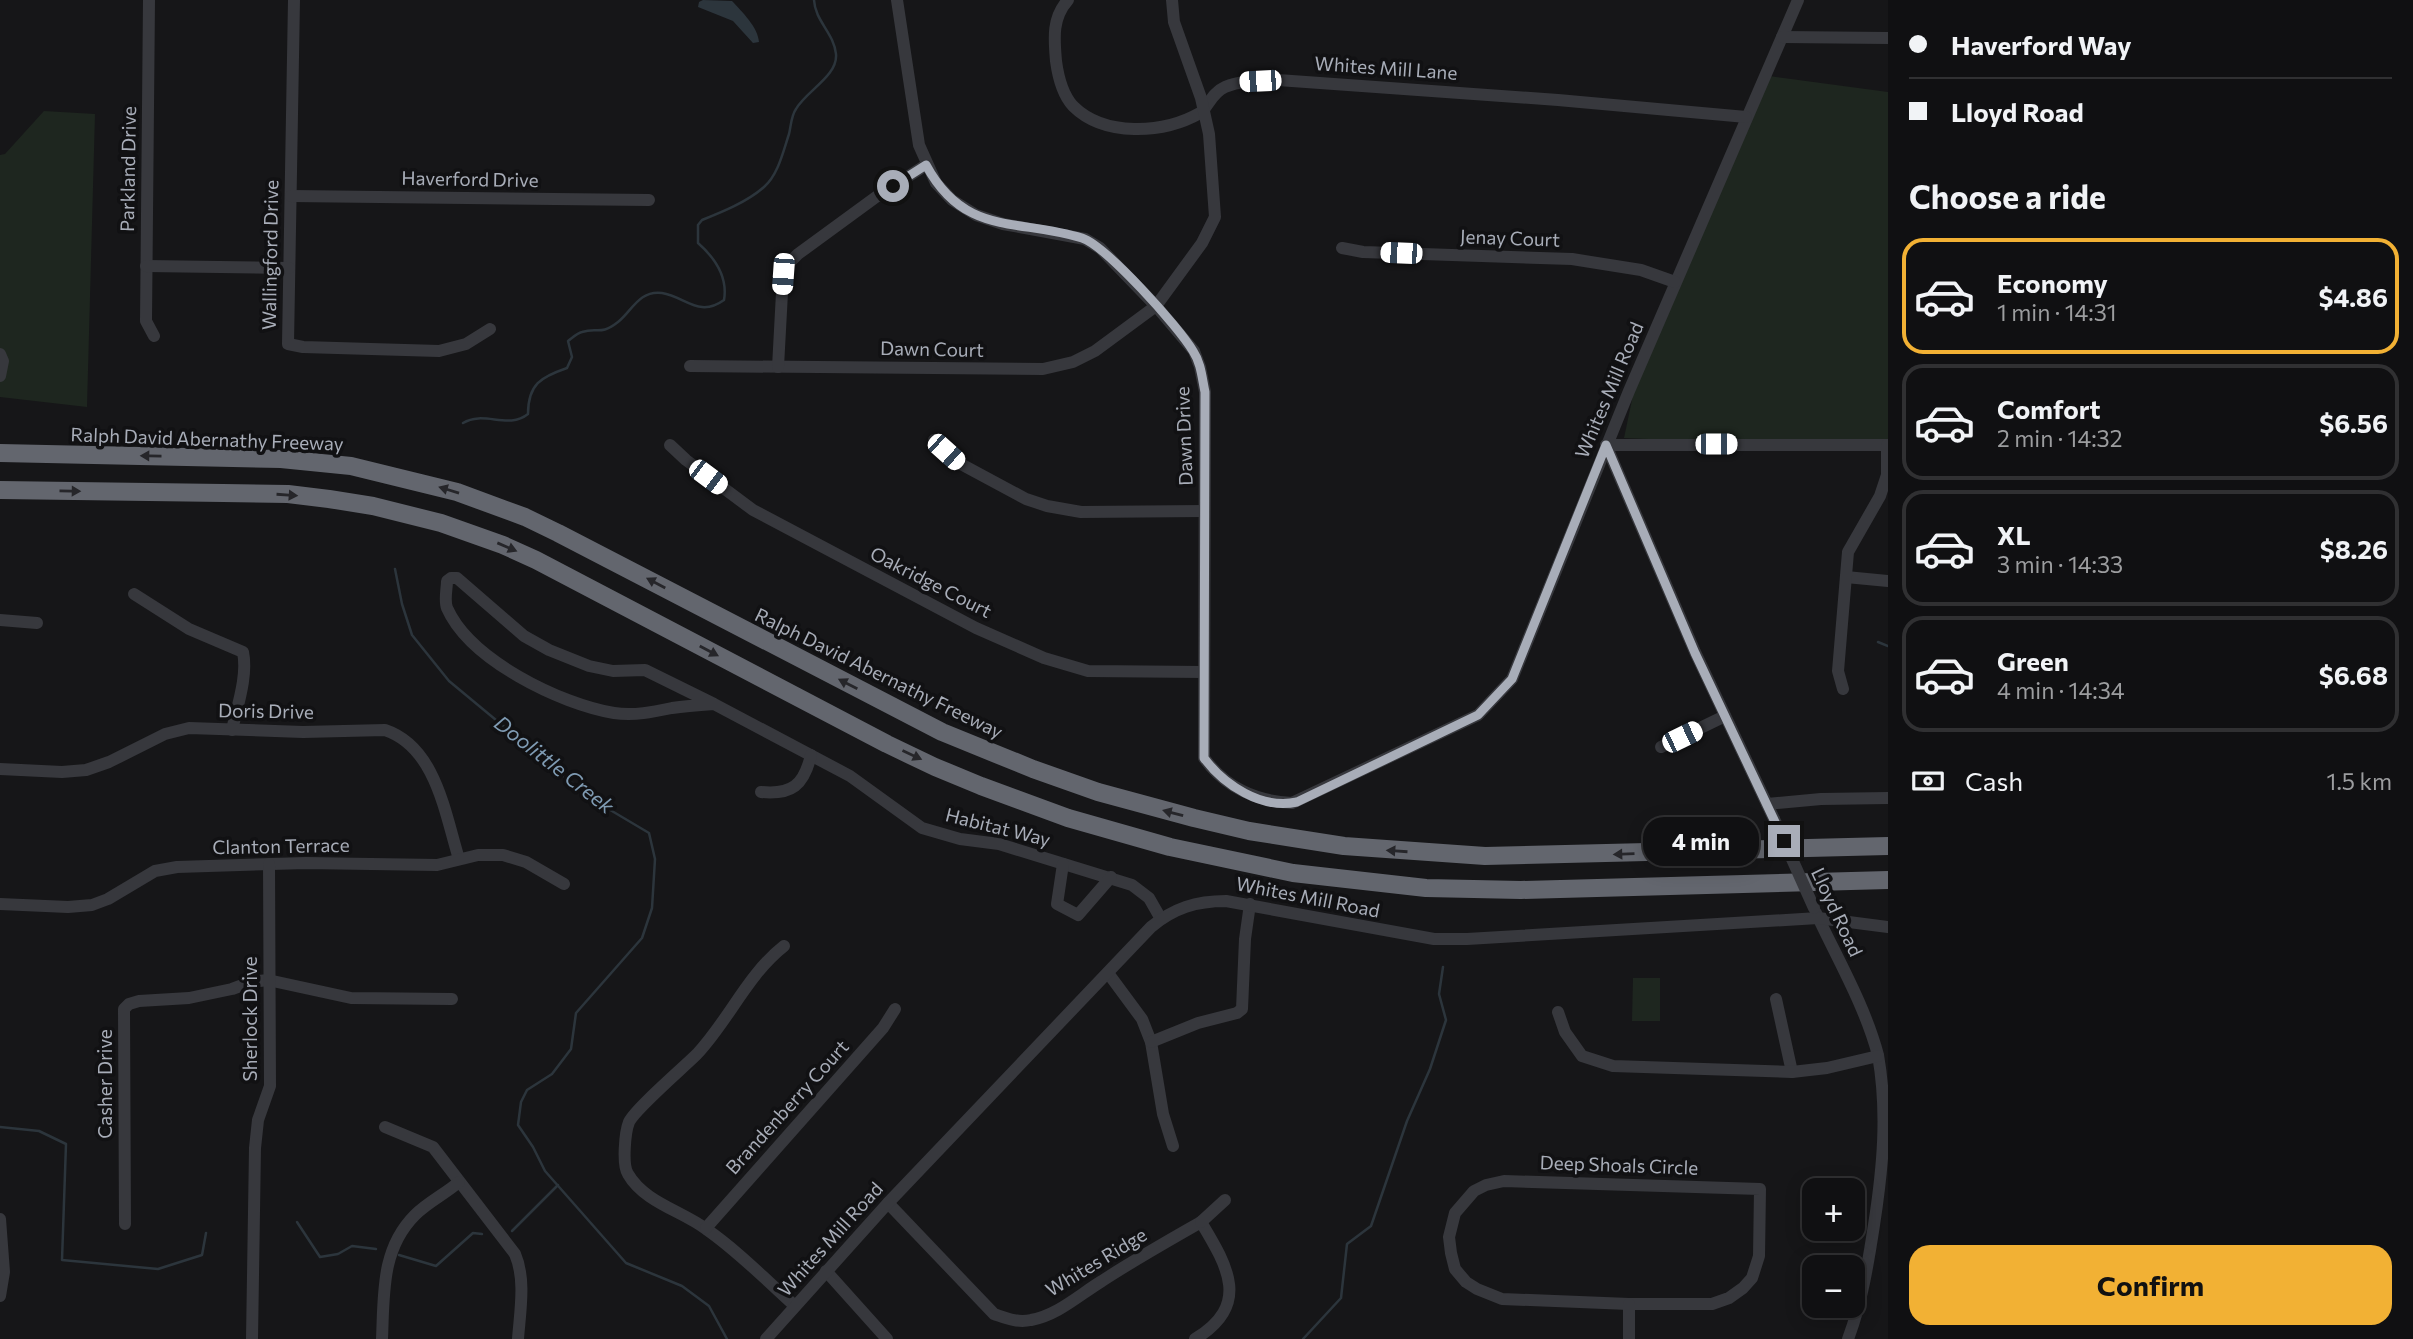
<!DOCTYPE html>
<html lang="en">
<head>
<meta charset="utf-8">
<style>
	body { margin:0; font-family:Commissioner,sans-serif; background:#19191b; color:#f1f3f6; height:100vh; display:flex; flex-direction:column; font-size:26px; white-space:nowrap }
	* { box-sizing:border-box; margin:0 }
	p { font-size:23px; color:#9c9d9f }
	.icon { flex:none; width:38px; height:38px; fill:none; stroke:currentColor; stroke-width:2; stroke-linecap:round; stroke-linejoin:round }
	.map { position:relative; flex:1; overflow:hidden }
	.details { display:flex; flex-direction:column; background:#101012; width:525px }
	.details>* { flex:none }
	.banner { display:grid; align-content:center; height:154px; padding:0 21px; background:#101012 }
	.tools { position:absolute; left:1802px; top:1178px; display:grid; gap:14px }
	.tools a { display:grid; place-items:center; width:63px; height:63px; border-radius:14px; background:#101012; box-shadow:0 4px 18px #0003,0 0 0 2px #303032; font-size:35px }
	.end { position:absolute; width:32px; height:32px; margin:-16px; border:9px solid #a8adb8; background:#111; box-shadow:0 0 0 4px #111 }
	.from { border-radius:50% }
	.bubble { position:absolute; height:49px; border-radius:21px; background:#101012; box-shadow:0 4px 18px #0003,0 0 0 2px #303032; font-size:23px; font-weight:700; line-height:49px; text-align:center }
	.car { position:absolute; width:21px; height:42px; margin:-21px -10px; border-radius:9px; box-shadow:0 0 5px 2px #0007; background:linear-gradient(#fff 24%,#345 0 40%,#fff 0 76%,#345 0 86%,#fff 0) }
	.banner b { display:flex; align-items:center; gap:24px; height:66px; font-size:26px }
	.banner b+b { border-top:2px solid #303032 }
	.banner i { width:18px; height:18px; background:#f1f3f6 }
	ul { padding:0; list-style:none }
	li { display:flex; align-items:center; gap:21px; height:116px; margin:0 14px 10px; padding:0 7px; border:4px solid #303032; border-radius:21px }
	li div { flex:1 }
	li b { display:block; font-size:26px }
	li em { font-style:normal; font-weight:700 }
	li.on { border-color:#f2b134 }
	li>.icon { width:63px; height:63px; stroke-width:1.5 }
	h2 { padding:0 21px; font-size:32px; line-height:84px }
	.pay { display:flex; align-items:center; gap:18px; height:77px; padding:0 21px; font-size:26px }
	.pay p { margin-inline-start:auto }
	.action { display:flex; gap:14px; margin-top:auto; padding:14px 21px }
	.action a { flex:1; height:80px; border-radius:21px; background:#f2b134; color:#111; font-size:28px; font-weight:700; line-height:80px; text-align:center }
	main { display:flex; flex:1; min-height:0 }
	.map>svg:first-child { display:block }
</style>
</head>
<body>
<main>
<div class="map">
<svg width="1888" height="1339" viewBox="0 0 1888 1339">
	<rect width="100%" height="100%" fill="#161618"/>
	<g fill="#1e261f">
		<path d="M1761,75L1888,92V449L1624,438L1641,357Z"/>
		<path d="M44,111L95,114L87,407L0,397V155L5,154Z"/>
		<path d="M1633,978H1660V1021H1632Z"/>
	</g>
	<path fill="#2c353c" d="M703,0L732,1C742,12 758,27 759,42L753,43L733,21L698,7L699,2Z"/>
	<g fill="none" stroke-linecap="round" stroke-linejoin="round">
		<g stroke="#2c353c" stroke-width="2.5">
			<path d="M463,423C484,410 508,430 528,414C528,384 541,377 567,368L572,357L568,341C572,338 577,333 582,332C598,327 600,336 618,322C632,311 639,290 662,293C686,297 699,318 724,300C728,277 715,258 698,243V225L702,220C722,212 747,202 764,187C778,175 783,152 789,134C791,126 791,116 796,109C806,91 838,76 836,54C834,33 815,21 814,0"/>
			<path d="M395,569L402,604L412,635L449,681L590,798L649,833L655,859L652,908L642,938L576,1013L571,1049L552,1074L527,1090L521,1102L518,1125L533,1147L545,1171L626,1263L682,1286L709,1306L727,1339"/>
			<path d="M1878,642L1888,646"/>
			<path d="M0,1127L39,1131L66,1144L62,1260L158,1269L202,1255L206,1233"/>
			<path d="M297,1222L320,1257L338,1254L352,1246L376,1249"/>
			<path d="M512,1231L558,1185"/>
			<path d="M399,1255L436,1266L473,1233L482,1234"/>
			<path d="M1303,1339L1341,1298L1347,1244L1371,1226L1407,1121L1430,1069L1446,1020L1439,994L1443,967"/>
		</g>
		<g stroke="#37383d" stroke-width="12">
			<path d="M149,0L146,321L154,336"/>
			<path d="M294,0L288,344L303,347L439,351L466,344L490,329"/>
			<path d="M897,0L919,145L936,183L952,200L976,215L1003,224L1085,239L1100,248L1156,306L1194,351L1200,367L1205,392L1204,758C1226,788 1255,801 1292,803L1478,715L1512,679L1629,391L1798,0"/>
			<path d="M1068,0C1052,18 1054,38 1056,61C1058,76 1062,94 1073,106C1104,137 1163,134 1200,113C1208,108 1211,93 1225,87C1242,80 1260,81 1278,80L1558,100L1746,117"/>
			<path d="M1782,37L1888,38"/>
			<path d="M291,196L649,200"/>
			<path d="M1342,248L1363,252L1572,259L1641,270L1675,282"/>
			<path d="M146,266L289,268"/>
			<path d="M0,354L3,361L0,376"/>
			<path d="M690,366L1043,369L1073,362L1095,351L1156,306L1202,243L1215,217L1209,134L1201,98L1174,22L1172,0"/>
			<path d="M778,367L783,274L789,263L798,254L876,197L926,165"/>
			<path d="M934,440L959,463L1026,499L1047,506L1081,512L1204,511"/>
			<path d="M670,445L686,460L753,510L976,628L1044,658L1088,671L1203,672"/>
			<path d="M1606,445L1695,652L1774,819"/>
			<path d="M1606,445H1888"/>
			<path d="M1846,577L1888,581"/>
			<path d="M134,594L189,629L243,652C248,676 237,707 232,730"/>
			<path d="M0,620L37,623"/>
			<path d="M1843,689L1838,671L1848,552L1880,496L1887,475V445"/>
			<path d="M714,704C700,705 686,706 672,708C653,712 634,716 614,713C560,704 470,660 447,608C444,600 447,589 447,581L451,578H457L524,636L549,650L589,666L613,671L645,670L714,704L850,776L922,828L960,839L999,844L1132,885L1149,898L1161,919"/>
			<path d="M1661,747L1725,716"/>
			<path d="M0,769L62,772L86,770L109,762L165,734L189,728L303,732L385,730C436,747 445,814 459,859"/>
			<path d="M761,792C792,795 804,785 811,755"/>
			<path d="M1767,804L1821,799L1888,798"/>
			<path d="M1063,864L1057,904L1078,915L1111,877"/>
			<path d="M0,904L68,907L92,905L108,899L155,871L177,867L306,863L437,865L478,855H503L526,862L564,884"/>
			<path d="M1816,913C1838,960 1865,1006 1878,1055C1888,1112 1883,1167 1874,1225C1868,1264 1862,1302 1848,1339"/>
			<path d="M784,946C747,975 729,1020 697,1054C684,1067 635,1109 629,1122C625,1132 622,1165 628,1174C644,1202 682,1211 706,1229C738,1251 766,1280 795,1306"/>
			<path d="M1108,973L1142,1019L1151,1042L1163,1114L1173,1146"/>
			<path d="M1776,999L1792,1072"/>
			<path d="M1558,1012L1565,1032L1582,1056L1613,1066L1792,1072L1827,1068L1878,1056"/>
			<path d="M1151,1042L1198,1023L1237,1013L1242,1009L1245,939L1250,904"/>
			<path d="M385,1127L433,1147L515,1254C526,1279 520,1312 518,1339"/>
			<path d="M1504,1181L1760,1189L1759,1256L1752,1278L1743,1288L1729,1298L1712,1304H1629L1502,1299L1477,1289L1466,1282L1455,1269L1451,1253L1449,1237L1455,1213L1474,1191L1486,1185Z"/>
			<path d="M888,1203L994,1314C1006,1318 1017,1323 1031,1320C1058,1315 1079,1295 1102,1281C1134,1260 1168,1241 1201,1222C1228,1267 1251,1305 1195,1339"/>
			<path d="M0,1219L4,1272L0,1296"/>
			<path d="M1201,1222L1225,1200"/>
			<path d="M125,1224L124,1009L129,1004L139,1001L189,998L232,989L251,982L268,980L351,998L452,999"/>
			<path d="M706,1228L883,1028L895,1009"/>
			<path d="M826,1271L887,1339"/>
			<path d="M252,1339L255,1148L258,1120L270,1086L269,864"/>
			<path d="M382,1339C384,1294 381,1249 415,1215C428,1202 445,1194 459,1182"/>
			<path d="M766,1339L888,1203L1151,927C1174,908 1196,901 1226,901L1434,939H1467L1818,918L1888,927"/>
			<path d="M1629,1339V1304"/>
		</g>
		<g stroke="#63666e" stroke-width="18">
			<path d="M0,453L281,459L351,466L457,492L525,517L558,533L942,732L1033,769L1098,792L1194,818L1249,831L1344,846L1485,856L1888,846"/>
			<path d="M0,490L223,493L288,494L329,499L373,506L441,523L503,545L536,560L887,744L935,767L981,786L1068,818L1170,847L1293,873L1426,888L1521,890L1888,880"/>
		</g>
		<path stroke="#37383d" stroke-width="12" d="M1774,819L1814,908"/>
	</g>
	<defs><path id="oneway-solid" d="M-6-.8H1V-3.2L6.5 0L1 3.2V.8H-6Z" transform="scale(1.75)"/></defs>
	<g fill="#26262a">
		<use href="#oneway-solid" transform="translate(151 456) rotate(-179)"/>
		<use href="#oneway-solid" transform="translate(449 490) rotate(-163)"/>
		<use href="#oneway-solid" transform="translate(70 491) rotate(1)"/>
		<use href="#oneway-solid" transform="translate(287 495) rotate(4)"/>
		<use href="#oneway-solid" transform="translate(507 547) rotate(23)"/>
		<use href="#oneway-solid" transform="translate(656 583) rotate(-152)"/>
		<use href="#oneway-solid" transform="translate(709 651) rotate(28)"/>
		<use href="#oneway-solid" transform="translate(848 684) rotate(-153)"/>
		<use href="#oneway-solid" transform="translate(912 755) rotate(25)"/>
		<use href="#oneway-solid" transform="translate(1173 813) rotate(-165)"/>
		<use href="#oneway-solid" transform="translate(1397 851) rotate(-176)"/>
		<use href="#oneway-solid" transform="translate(1624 854) rotate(178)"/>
	</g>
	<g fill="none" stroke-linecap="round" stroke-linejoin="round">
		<path stroke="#a8adb8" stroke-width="9" d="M893,186L926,165C965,237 1017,218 1082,238C1106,246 1179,327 1193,351C1201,363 1202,378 1205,392L1204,758C1224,785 1262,810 1297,802L1478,715L1512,679L1606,445L1695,653L1784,841"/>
	</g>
	<g text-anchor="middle" stroke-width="7" stroke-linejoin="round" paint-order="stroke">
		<g font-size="19" fill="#a8adb8" stroke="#111113">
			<text transform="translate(1386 68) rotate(4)" y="7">Whites Mill Lane</text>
			<text transform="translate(128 169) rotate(-89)" y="7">Parkland Drive</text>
			<text transform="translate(470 179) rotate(1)" y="7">Haverford Drive</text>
			<text transform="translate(1510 238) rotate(2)" y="7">Jenay Court</text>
			<text transform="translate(270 255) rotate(-89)" y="7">Wallingford Drive</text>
			<text transform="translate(932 349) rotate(1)" y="7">Dawn Court</text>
			<text transform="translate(1609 390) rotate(-67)" y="7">Whites Mill Road</text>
			<text transform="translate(1184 436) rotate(-92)" y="7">Dawn Drive</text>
			<text transform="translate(207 439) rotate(2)" y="7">Ralph David Abernathy Freeway</text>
			<text transform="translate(931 582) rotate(27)" y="7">Oakridge Court</text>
			<text transform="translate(879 673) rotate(26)" y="7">Ralph David Abernathy Freeway</text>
			<text transform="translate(266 711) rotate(1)" y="7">Doris Drive</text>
			<text transform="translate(998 827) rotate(14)" y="7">Habitat Way</text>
			<text transform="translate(281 846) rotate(-1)" y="7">Clanton Terrace</text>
			<text transform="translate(1308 897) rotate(11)" y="7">Whites Mill Road</text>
			<text transform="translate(1837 912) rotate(65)" y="7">Lloyd Road</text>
			<text transform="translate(250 1019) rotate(-90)" y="7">Sherlock Drive</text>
			<text transform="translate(105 1084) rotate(-90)" y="7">Casher Drive</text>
			<text transform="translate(787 1107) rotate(-48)" y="7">Brandenberry Court</text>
			<text transform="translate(1619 1165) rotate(2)" y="7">Deep Shoals Circle</text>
			<text transform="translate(830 1239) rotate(-48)" y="7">Whites Mill Road</text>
			<text transform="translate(1096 1262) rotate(-31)" y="7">Whites Ridge</text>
		</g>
		<g font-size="21" font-style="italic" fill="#7f9bb3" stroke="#111113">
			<text transform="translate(554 765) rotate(38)" y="7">Doolittle Creek</text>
		</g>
	</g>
</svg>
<div class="tools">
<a>+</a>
<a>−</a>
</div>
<i class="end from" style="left:893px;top:186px"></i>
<i class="end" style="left:1784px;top:841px"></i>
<div class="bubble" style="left:1643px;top:817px;width:116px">4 min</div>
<i class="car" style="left:1260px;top:81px;rotate:267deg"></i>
<i class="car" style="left:1401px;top:253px;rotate:272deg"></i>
<i class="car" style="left:783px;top:274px;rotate:184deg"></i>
<i class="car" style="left:1716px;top:444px;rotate:90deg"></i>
<i class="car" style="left:946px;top:452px;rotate:132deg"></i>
<i class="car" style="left:708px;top:477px;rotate:127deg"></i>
<i class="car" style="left:1682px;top:737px;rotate:64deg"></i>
</div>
<section class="details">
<div class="banner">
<b><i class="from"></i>Haverford Way</b>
<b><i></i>Lloyd Road</b>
</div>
<h2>Choose a ride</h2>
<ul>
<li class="on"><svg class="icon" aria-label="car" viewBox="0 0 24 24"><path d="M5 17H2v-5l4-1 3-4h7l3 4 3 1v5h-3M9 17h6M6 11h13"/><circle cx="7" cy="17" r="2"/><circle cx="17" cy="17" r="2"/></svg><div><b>Economy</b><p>1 min · 14:31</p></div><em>$4.86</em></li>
<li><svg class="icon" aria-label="car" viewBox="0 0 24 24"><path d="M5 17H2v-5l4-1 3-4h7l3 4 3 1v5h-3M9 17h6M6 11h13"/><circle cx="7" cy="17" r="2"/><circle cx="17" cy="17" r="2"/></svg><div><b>Comfort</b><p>2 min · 14:32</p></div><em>$6.56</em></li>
<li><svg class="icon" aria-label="car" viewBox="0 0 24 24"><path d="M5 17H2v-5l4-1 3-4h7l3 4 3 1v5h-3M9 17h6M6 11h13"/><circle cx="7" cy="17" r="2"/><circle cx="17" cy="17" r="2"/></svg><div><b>XL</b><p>3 min · 14:33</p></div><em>$8.26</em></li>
<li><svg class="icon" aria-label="car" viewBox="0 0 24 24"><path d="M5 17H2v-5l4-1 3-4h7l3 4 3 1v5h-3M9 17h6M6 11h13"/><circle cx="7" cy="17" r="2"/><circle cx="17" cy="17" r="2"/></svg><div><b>Green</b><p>4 min · 14:34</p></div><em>$6.68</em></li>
</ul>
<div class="pay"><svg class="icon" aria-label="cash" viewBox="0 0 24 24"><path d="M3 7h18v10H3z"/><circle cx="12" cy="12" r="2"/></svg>Cash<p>1.5 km</p></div>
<div class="action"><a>Confirm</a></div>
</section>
</main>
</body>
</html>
